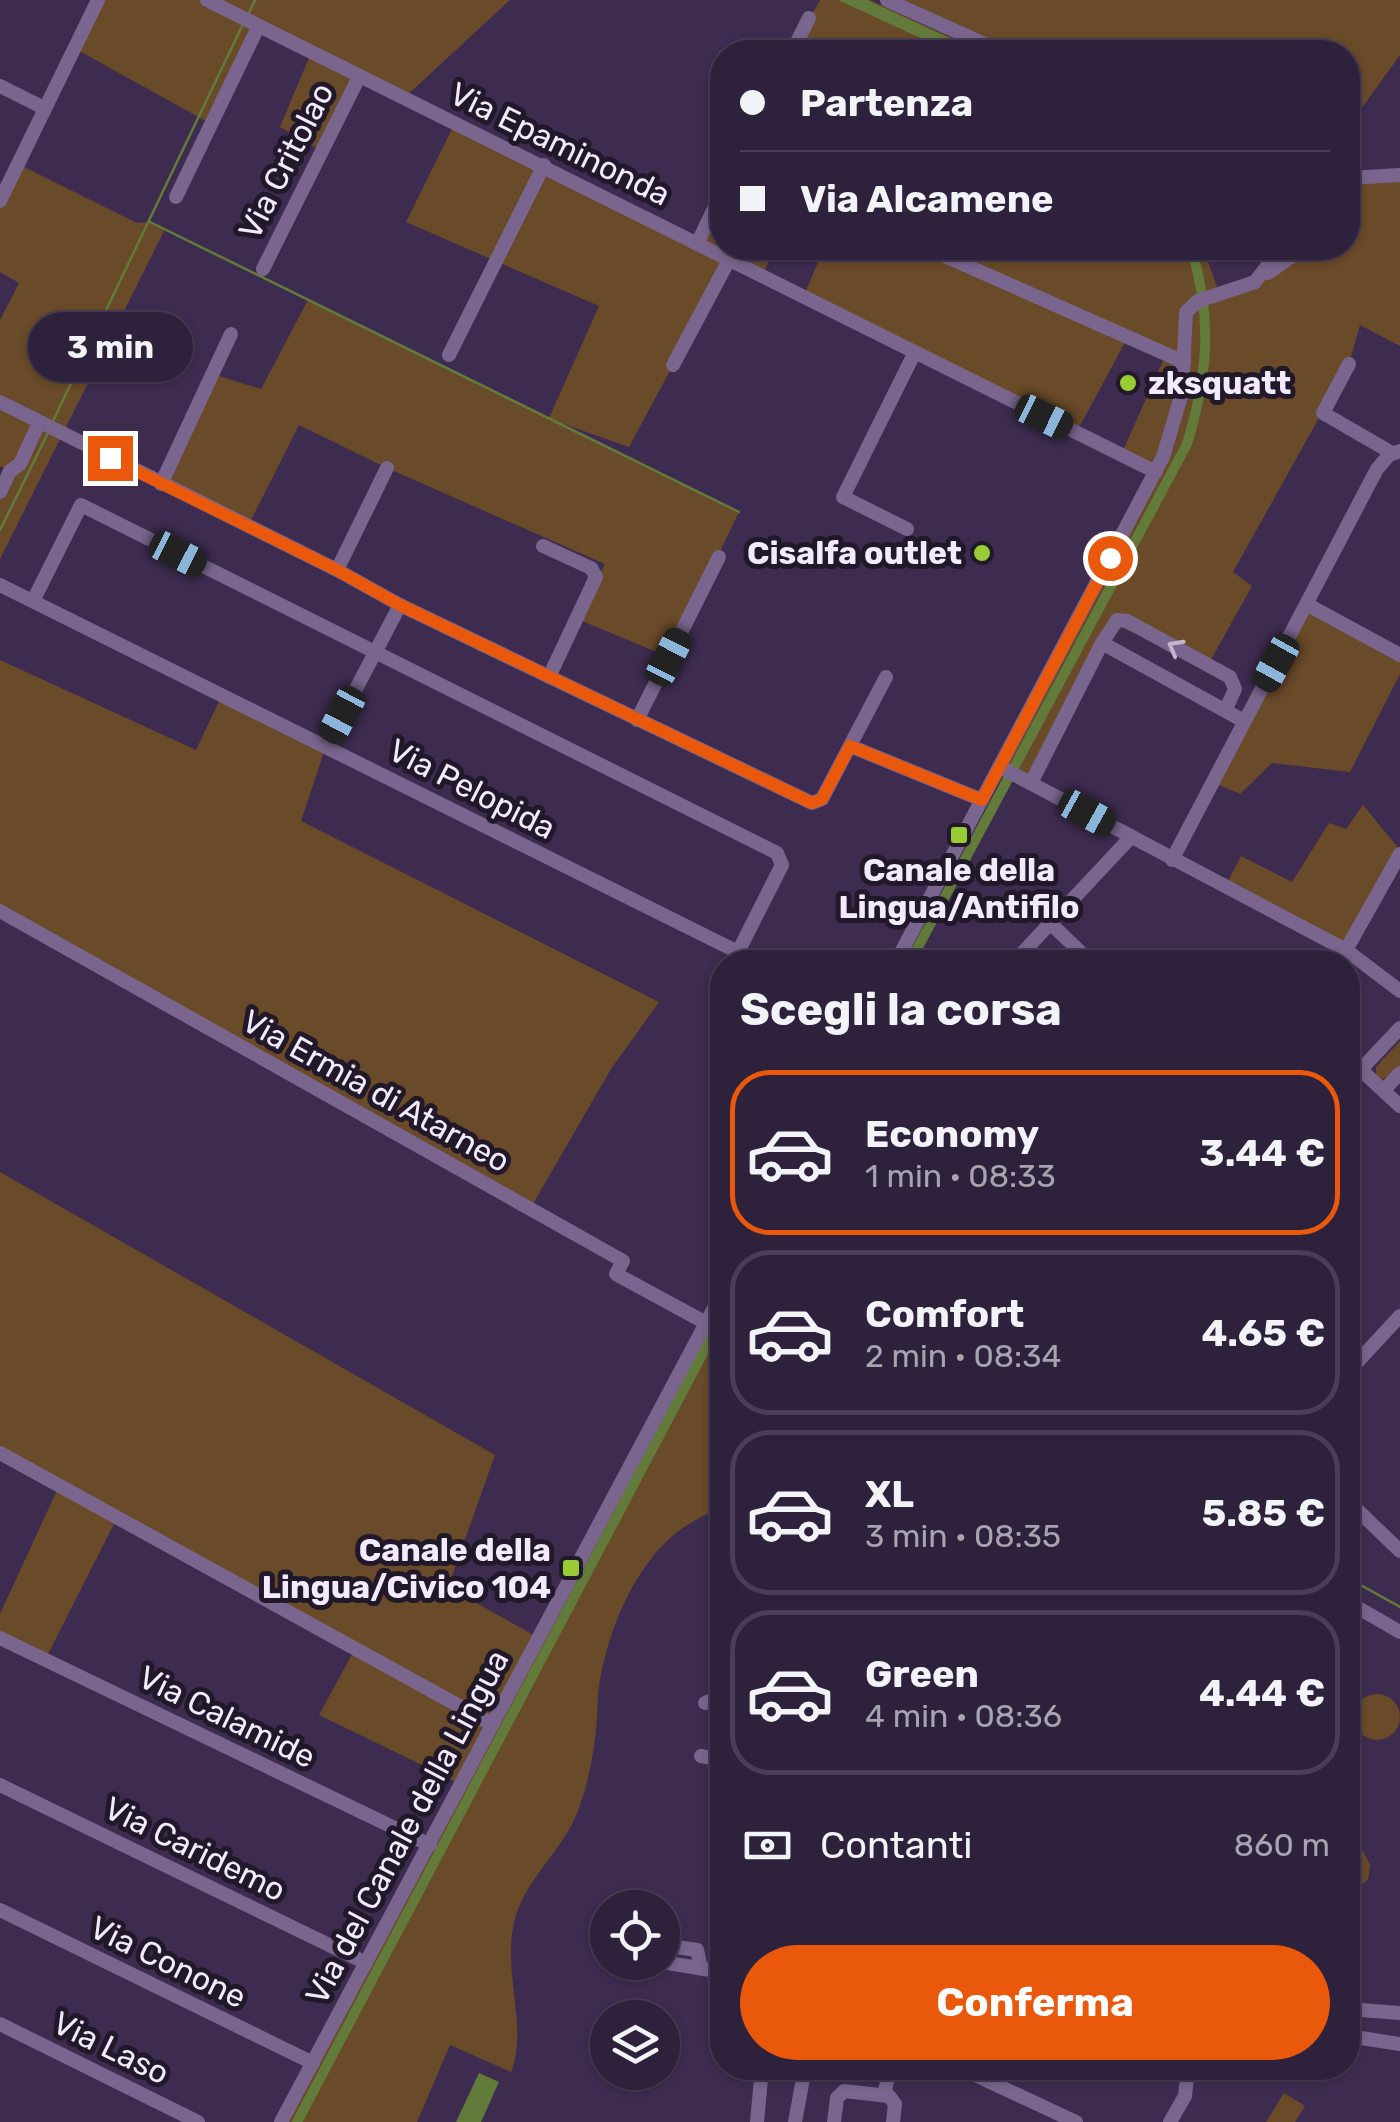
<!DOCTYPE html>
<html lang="it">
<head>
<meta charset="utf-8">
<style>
	body { margin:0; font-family:Rubik,sans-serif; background:#3a2e47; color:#f1f3f6; height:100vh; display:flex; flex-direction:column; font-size:38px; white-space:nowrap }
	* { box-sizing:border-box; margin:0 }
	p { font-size:32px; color:#a7a3af }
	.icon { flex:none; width:55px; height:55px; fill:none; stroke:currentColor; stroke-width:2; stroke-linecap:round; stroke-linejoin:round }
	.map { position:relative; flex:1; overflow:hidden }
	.side { position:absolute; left:710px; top:950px; width:650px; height:1130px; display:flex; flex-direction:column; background:#2e213c; border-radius:40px; box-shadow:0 2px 8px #0004,0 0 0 2px #493e56 }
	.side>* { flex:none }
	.hud { position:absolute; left:710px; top:40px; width:650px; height:220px; border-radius:40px; box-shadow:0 2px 8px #0004,0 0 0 2px #493e56; display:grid; align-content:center; height:220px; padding:0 30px; background:#2e213c }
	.fabs { position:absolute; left:590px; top:1890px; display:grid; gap:20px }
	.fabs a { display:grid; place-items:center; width:90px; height:90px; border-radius:50%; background:#2e213c; box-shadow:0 2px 8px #0004,0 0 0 2px #493e56; font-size:50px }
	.end { position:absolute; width:45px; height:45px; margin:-22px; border:12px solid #ea580c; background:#fff; box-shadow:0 0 0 5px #fff }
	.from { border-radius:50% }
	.bubble { position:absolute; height:70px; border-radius:35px; background:#2e213c; box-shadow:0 2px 8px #0004,0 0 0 2px #493e56; font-size:32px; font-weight:700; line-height:70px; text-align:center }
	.car { position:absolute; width:30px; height:60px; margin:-30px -15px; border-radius:12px; box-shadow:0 0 8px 2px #0007; background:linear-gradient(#222 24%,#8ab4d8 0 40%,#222 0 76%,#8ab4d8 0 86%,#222 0) }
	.hud b { display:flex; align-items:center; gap:35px; height:95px; font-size:38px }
	.hud b+b { border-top:2px solid #493e56 }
	.hud i { width:25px; height:25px; background:#f1f3f6 }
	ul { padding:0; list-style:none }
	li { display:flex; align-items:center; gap:30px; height:165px; margin:0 20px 15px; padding:0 10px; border:5px solid #493e56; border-radius:40px }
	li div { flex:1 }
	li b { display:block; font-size:38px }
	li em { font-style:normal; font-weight:700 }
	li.on { border-color:#ea580c }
	li>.icon { width:90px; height:90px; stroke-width:1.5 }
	h2 { padding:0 30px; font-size:45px; line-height:120px }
	.pay { display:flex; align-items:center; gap:25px; height:110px; padding:0 30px; font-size:38px }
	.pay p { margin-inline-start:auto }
	.action { display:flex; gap:20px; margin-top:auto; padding:20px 30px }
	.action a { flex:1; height:115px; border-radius:60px; background:#ea580c; color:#fff; font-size:40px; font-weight:700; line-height:115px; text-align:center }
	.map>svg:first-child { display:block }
</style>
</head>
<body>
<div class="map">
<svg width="1400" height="2122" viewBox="0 0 1400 2122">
	<rect width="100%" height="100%" fill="#3e2c50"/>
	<g fill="#694a29">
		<path d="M98,0H510L404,98L359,77L322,151L280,127L311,53L259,27L211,124L74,48Z"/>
		<path d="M820,0H870L983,52H835L800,36Z"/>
		<path d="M888,0H1400V55L1348,127V52H1002Z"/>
		<path d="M455,123L696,244L722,192V248H774L762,277L729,261L629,447L561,423L739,512L669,657L577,619L605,564L387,468L299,425L248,526L161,484L212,374L261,389L308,300L549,418L599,306L406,222Z"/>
		<path d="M18,164L137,223L150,222L165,229L0,559V492L10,471L0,466V320L19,283L0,272V201Z"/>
		<path d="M1400,175V346L1360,325L1349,364L1233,572L1252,586L1208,665L1113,624L1031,783L1000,767L1156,472L1121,455L1166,354L1128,337L1076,433L803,298L824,248H851L866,254L870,248H1203L1220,295L1255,282L1281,248H1348V178Z"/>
		<path d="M1308,605L1400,655V674L1350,772L1272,763L1240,794L1212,782Z"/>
		<path d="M0,660L196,750L222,695L326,746L301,821L659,1002L611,1069L530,1209L0,911Z"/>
		<path d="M1363,805L1400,850L1346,950L1225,887L1241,856L1292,882L1329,823L1346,829Z"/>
		<path d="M1400,1041V1067L1382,1080L1376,1076V1067Z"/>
		<path d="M0,1172L495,1455L448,1587L539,1638L461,1784L319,1715L355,1649L117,1518L45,1660L0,1638V1614L59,1486L0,1453Z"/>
		<path d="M722,1304V1506C707,1514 690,1522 676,1533C634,1567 609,1629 600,1680C597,1693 598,1706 597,1718C595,1749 589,1780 579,1808C564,1852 521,1880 513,1928C504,1977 528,2029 511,2072L450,2045L417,2122H287Z"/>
		<circle cx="1377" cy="1717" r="23"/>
		<path d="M1348,1846L1363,1851L1370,1865L1368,1880L1349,1892Z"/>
		<path d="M1284,2093L1305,2106L1295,2122H1266Z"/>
	</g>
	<g fill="#627b3a">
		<path d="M838,0H867L980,52H951Z"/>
		<path d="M479,2073L499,2082L481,2122H456Z"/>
	</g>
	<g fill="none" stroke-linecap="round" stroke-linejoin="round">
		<g stroke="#627b3a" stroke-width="2.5">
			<path d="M248,15L255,0"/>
			<path d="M150,222L739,512"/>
			<path d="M53,421L244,22"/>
			<path d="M0,530L48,433"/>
			<path d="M1348,1578L1400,1607"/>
		</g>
		<g stroke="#627b3a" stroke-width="10">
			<path d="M910,962L1187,444C1208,374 1213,318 1191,248"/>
			<path d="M297,2122L722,1317"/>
		</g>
		<g stroke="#79658d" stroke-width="14">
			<path d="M207,0L1156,472"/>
			<path d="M887,0L1002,52"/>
			<path d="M792,52L809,18"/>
			<path d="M0,86L44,108"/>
			<path d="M1348,178L1400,175"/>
			<path d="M176,197L258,27"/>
			<path d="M0,201L98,0"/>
			<path d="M697,244L722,192"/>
			<path d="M927,248L1184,362"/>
			<path d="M263,269L359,77"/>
			<path d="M1268,273L1303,248"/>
			<path d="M449,355L544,165"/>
			<path d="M1349,364L1323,413L1392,453"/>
			<path d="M673,365L729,260"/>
			<path d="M0,402L337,570L400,605L812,803L822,799L886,677"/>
			<path d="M161,484L231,334"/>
			<path d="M0,492L10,471L20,464L39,423"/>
			<path d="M907,529L843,497L914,354"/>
			<path d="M543,546L591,568L596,577L549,677"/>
			<path d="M337,570L387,468"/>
			<path d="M0,585L758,962"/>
			<path d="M33,601L81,505L777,853L782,865L738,952"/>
			<path d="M1308,605L1400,655"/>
			<path d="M1226,709L1235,689L1230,677L1127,621L1117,620L1102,643L1244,721"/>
			<path d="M637,720L719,557"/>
			<path d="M326,746L400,605"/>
			<path d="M850,746L982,800"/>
			<path d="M1000,767L1346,950L1400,991"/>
			<path d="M1031,783L1102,643"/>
			<path d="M1172,860L1377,469L1389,455L1400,451"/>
			<path d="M0,911L623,1261L616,1274L706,1323"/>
			<path d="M1050,923L1091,962"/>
			<path d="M1346,950L1400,854"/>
			<path d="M896,962L1163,457L1182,393L1186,312L1198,301L1255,282L1281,248"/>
			<path d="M1014,962L1131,837"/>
			<path d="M1360,1069L1400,1106"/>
			<path d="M1348,1083L1400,1028"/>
			<path d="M1384,1090L1400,1073"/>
			<path d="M1348,1372L1400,1316"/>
			<path d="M0,1453L492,1724"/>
			<path d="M1348,1501L1400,1551"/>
			<path d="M1348,1602L1400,1632"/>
			<path d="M0,1638L430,1845"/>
			<path d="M705,1703L722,1695"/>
			<path d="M701,1756L722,1760"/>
			<path d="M0,1785L366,1963"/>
			<path d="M0,1910L313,2063"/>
			<path d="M662,1945L697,1950L701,1968"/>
			<path d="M662,1962L722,1972"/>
			<path d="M1348,2009L1400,2013"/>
			<path d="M0,2024L198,2122"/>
			<path d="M1348,2036L1400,2044"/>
			<path d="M960,2068L1076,2122"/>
			<path d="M884,2095L890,2068"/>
			<path d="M281,2122L722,1293"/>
			<path d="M757,2122L762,2068"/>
			<path d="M795,2122L805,2068"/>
			<path d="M834,2122L837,2098L844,2091L889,2096L895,2104L893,2122"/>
			<path d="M1170,2122L1185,2096L1188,2068"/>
		</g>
	</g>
	<defs><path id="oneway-chevron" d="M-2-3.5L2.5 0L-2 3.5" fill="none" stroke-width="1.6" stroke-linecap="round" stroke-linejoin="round" transform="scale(2.5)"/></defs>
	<use stroke="#c2b5d0" href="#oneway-chevron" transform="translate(1175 647) rotate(-151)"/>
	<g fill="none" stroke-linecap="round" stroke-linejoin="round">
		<path stroke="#ea580c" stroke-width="12" d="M110,458L337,570L400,605L812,803L822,799L850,746L982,800L1110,558"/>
	</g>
	<g fill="#99cb36" stroke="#211929" stroke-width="4">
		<circle cx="1128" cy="383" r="10"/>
		<circle cx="982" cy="553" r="10"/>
		<rect x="949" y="825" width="20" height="20" rx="5"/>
		<rect x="561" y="1558" width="20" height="20" rx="5"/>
	</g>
	<g text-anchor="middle" stroke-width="10" stroke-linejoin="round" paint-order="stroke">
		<g font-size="32" fill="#f3ebfd" stroke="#211929">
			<text transform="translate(560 144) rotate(26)" y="11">Via Epaminonda</text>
			<text transform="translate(286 161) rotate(-63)" y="11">Via Critolao</text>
			<text transform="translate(472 789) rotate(27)" y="11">Via Pelopida</text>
			<text transform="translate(376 1091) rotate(29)" y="11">Via Ermia di Atarneo</text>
			<text transform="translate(227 1717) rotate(26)" y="11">Via Calamide</text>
			<text transform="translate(407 1827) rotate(-62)" y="11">Via del Canale della Lingua</text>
			<text transform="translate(195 1849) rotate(26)" y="11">Via Caridemo</text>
			<text transform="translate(168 1962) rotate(26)" y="11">Via Conone</text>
			<text transform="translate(111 2048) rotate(26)" y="11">Via Laso</text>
		</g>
		<g font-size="32" font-weight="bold" fill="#f3ebfd" stroke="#211929" text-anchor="end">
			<text x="1148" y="394" text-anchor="start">zksquatt</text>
			<text x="962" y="564">Cisalfa outlet</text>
			<text x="959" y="881" text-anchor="middle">Canale della<tspan x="959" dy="37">Lingua/Antifilo</tspan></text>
			<text x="551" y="1561">Canale della<tspan x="551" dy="37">Lingua/Civico 104</tspan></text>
		</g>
	</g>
</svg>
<div class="fabs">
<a><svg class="icon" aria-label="locate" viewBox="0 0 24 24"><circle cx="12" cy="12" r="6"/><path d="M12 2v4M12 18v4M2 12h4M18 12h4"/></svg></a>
<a><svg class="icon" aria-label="layers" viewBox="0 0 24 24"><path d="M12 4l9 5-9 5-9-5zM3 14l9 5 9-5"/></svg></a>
</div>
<i class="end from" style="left:1110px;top:558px"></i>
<i class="end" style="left:110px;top:458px"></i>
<div class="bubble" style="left:28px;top:312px;width:165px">3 min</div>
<i class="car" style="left:1044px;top:417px;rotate:116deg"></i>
<i class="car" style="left:178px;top:554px;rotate:117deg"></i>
<i class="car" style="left:669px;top:657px;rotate:27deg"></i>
<i class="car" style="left:1276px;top:663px;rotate:209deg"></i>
<i class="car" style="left:342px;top:715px;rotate:208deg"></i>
<i class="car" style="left:1087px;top:813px;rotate:119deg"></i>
<div class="hud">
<b><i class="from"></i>Partenza</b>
<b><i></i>Via Alcamene</b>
</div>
<section class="side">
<h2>Scegli la corsa</h2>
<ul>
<li class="on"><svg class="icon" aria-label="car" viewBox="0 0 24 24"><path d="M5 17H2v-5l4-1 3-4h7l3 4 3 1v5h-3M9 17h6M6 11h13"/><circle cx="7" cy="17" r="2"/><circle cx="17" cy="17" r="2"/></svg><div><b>Economy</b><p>1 min · 08:33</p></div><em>3.44 €</em></li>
<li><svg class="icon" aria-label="car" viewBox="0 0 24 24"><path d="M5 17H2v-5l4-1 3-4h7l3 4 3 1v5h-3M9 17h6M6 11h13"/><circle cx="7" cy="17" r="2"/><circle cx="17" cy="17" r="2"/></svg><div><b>Comfort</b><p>2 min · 08:34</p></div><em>4.65 €</em></li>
<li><svg class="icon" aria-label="car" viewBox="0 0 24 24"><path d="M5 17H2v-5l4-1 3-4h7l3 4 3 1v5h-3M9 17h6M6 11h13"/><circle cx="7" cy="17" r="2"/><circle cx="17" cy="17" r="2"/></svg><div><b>XL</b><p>3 min · 08:35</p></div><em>5.85 €</em></li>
<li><svg class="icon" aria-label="car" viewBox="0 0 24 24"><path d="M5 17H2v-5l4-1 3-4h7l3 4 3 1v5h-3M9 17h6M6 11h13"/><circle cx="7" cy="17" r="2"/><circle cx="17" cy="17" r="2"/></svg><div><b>Green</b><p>4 min · 08:36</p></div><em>4.44 €</em></li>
</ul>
<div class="pay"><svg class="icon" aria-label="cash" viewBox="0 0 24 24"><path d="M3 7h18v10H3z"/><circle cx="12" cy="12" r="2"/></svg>Contanti<p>860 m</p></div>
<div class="action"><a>Conferma</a></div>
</section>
</div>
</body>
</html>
